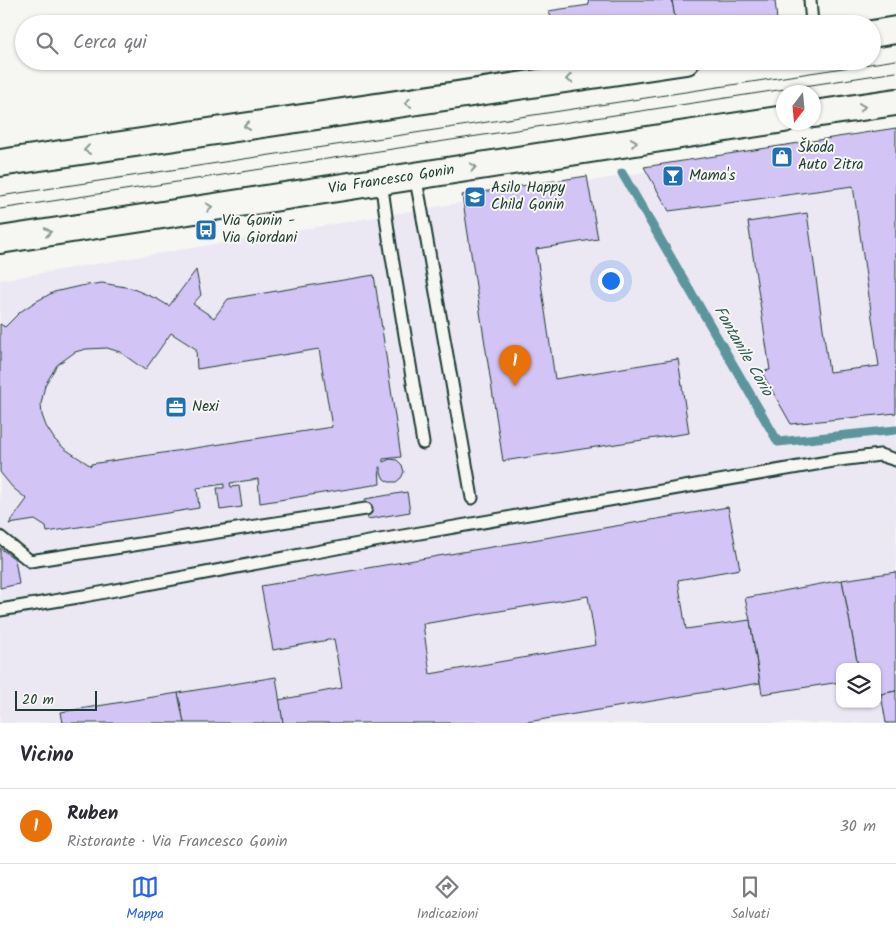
<!DOCTYPE html>
<html lang="it">
<meta charset="utf-8">
<style>
body{margin:0;font-family:Kalam,sans-serif;background:#f2f2f3;color:#2b2b33}
.controls{position:absolute;right:15px;bottom:15px;display:grid;overflow:hidden;border-radius:10px;box-shadow:0 1px 4px #0004}
.controls button{width:45px;height:45px;display:grid;place-items:center;padding:0;border:0;border-bottom:1px solid #e1e1e2;background:#fff;color:#2b2b33;font:25px sans-serif}
.compass{position:absolute;left:776px;top:85px;width:45px;height:45px;border-radius:50%;background:#fff;box-shadow:0 1px 4px #0004;rotate:196deg}
.scale{position:absolute;left:15px;bottom:12px;width:82px;box-sizing:border-box;padding-left:5px;border:2px solid #1f3d34;border-top:0;font-size:14px;line-height:18px;white-space:nowrap;color:#1f3d34;-webkit-text-stroke:4px #f6f6f2;paint-order:stroke}
.you{position:absolute;left:610px;top:280px;width:18px;height:18px;margin:-12px;border:4px solid #fff;border-radius:50%;background:#1a73e8;box-shadow:0 0 0 8px #1a73e833}
.badge{display:grid;place-items:center;width:32px;height:32px;border-radius:50%;background:#2563eb;color:#fff;font-size:16px;font-weight:700}
.pin{position:absolute;translate:-50% -41px;filter:drop-shadow(0 1px 2px #0008)}
.pin::after{content:'';position:absolute;top:26px;width:18px;height:15px;background:inherit;clip-path:polygon(0 0,100% 0,50% 100%)}
.list{margin:0;padding:0;list-style:none}
h2{display:flex;justify-content:space-between;align-items:center;height:65px;margin:0;padding:0 20px;font-size:21px}
h2 small{font-size:16px;font-weight:400;color:#7c7c81}
.list li{display:grid;grid-template-columns:32px 1fr auto;gap:15px;align-items:center;box-sizing:border-box;height:75px;padding:0 20px;border-top:1px solid #e1e1e2}
.list b{display:block;font-size:19px;white-space:nowrap}
.list p{margin:0;font-size:16px;white-space:nowrap;color:#7c7c81}
.list em{font-size:16px;font-style:normal;color:#7c7c81}
.icon{flex:none;width:28px;height:28px;fill:none;stroke:currentColor;stroke-width:2;stroke-linecap:round;stroke-linejoin:round}
.map{position:relative;flex:none;width:896px;height:723px;overflow:hidden}
.search{position:absolute;background:#fff;box-shadow:0 1px 4px #0004;left:15px;right:15px;top:15px;height:55px;display:flex;align-items:center;gap:12px;box-sizing:border-box;padding:0 18px;border-radius:28px;color:#7c7c81;font-size:19px}
.sheet{height:140px;background:#fff}
nav{display:flex;justify-content:space-around;align-items:center;box-sizing:border-box;height:70px;border-top:1px solid #e1e1e2;background:#fff;font-size:14px;color:#7c7c81}
nav a{display:grid;justify-items:center;gap:2px}
nav .on{color:#2563eb}
.map>svg:first-child{display:block}
.built{fill:#ebe7f3;fill-rule:evenodd}
.lines{fill:none;stroke-linecap:round;stroke-linejoin:round}
.stream{stroke:#5b969c;stroke-width:9}
.building{fill:#d2c4f5;stroke:#1f3d34;fill-rule:evenodd}
.service-casing{stroke:#1f3d34;stroke-width:15}
.tertiary-casing{stroke:#1f3d34;stroke-width:30}
.service{stroke:#f6f6f2;stroke-width:11}
.tertiary{stroke:#f6f6f2;stroke-width:26}
.tram{stroke:#1f3d34;stroke-width:1}
.oneway{stroke:#8a9a93}
.labels{text-anchor:middle;dominant-baseline:central;stroke-width:4;stroke-linejoin:round;paint-order:stroke}
.poi-label{font-size:15px;fill:#1f3d34;stroke:#f6f6f2;text-anchor:start}
.street-label{font-size:15px;fill:#1f3d34;stroke:#f6f6f2}
.water-label{font-size:16px;font-style:italic;fill:#335b57;stroke:#f6f6f2}
</style>
<div class="map">
<svg width="896" height="723" viewBox="0 0 896 723">
<rect width="100%" height="100%" fill="#f6f6f2"/>
<filter id="ink" filterUnits="userSpaceOnUse"><feTurbulence type="fractalNoise" baseFrequency=".02" numOctaves="2"/><feDisplacementMap in="SourceGraphic" scale="10" xChannelSelector="R" yChannelSelector="G"/><feConvolveMatrix kernelMatrix="1 2 1 2 8 2 1 2 1" color-interpolation-filters="sRGB"/></filter>
<g filter="url(#ink)">
<path class="built" d="M 896,130 L 896,723 L 0,723 L 0,280 ZM 840,667 L 877,667 L 877,704 L 840,704 Z"/>
<g class="lines">
<path class="stream" d="M 622,173 L 778,442 L 896,430"/>
</g>
<g class="building">
<path d="M 588,0 L 672,0 L 676,24 L 555,24 L 548,11 L 589,5 Z"/>
<path d="M 672,0 L 775,0 L 777,20 L 755,24 L 676,24 Z"/>
<path d="M 896,128 L 896,413 L 791,424 L 761,371 L 770,370 L 748,222 L 807,213 L 829,372 L 879,366 L 853,186 L 669,211 L 644,167 Z"/>
<path d="M 587,176 L 598,239 L 536,249 L 555,379 L 678,359 L 689,433 L 503,461 L 462,195 Z"/>
<path d="M 196,270 L 201,295 L 193,304 L 214,318 L 228,299 L 374,275 L 401,457 L 383,459 L 383,462 L 390,459 L 397,460 L 402,465 L 404,472 L 401,478 L 396,482 L 389,482 L 384,479 L 381,473 L 381,467 L 379,467 L 380,484 L 260,503 L 258,479 L 230,483 L 231,487 L 239,486 L 242,507 L 220,510 L 217,488 L 224,488 L 224,484 L 197,488 L 199,508 L 47,532 L 46,527 L 35,520 L 9,524 L 27,499 L 13,488 L 0,472 L 0,324 L 5,327 L 20,312 L 35,302 L 54,292 L 80,286 L 102,283 L 131,288 L 157,299 L 169,306 ZM 171,333 L 196,349 L 197,369 L 319,349 L 332,427 L 91,464 L 91,466 L 65,449 L 55,440 L 46,426 L 42,415 L 41,404 L 45,385 L 57,365 L 75,352 L 86,349 L 107,348 L 120,352 L 145,370 Z"/>
<path d="M 407,492 L 410,512 L 368,519 L 365,499 Z"/>
<path d="M 728,507 L 740,569 L 678,580 L 686,629 L 750,620 L 760,683 L 521,723 L 283,723 L 279,700 L 342,688 L 334,639 L 273,650 L 261,586 ZM 588,596 L 596,645 L 430,674 L 423,624 Z"/>
<path d="M 0,548 L 15,559 L 19,584 L 0,588 Z"/>
<path d="M 896,572 L 896,691 L 881,694 L 877,691 L 877,667 L 858,667 L 842,580 Z"/>
<path d="M 842,580 L 858,667 L 840,667 L 840,682 L 762,694 L 750,620 L 745,598 Z"/>
<path d="M 276,677 L 283,723 L 184,723 L 178,693 Z"/>
<path d="M 896,691 L 896,723 L 886,723 L 881,694 Z"/>
<path d="M 178,693 L 184,723 L 63,723 L 61,712 Z"/>
</g>
<g class="lines">
<g class="service-casing">
<g id="service">
<path d="M 810,0 L 812,24"/>
<path d="M 415,176 L 420,201 L 472,498"/>
<path d="M 381,181 L 390,245 L 423,443"/>
<path d="M 0,537 L 30,561 L 366,509"/>
<path d="M 0,610 L 84,596 L 374,541 L 839,460 L 880,455 L 896,460"/>
</g>
</g>
<g class="tertiary-casing">
<g id="tertiary">
<path d="M 872,34 L 896,30"/>
<path d="M 814,114 L 896,102"/>
<path d="M 0,163 L 686,61"/>
<path id="s1" d="M 0,240 L 784,119"/>
</g>
</g>
<use href="#service" class="service"/>
<use href="#tertiary" class="tertiary"/>
<g class="tram">
<path d="M 0,196 L 896,60"/>
<path d="M 0,209 L 896,72"/>
</g>
</g>
<defs><path id="oneway-chevron" d="M-2-3.5L2.5 0L-2 3.5" fill="none" stroke-width="1.6" stroke-linecap="round" stroke-linejoin="round" transform="scale(1.25)"/></defs>
<g class="oneway">
<use href="#oneway-chevron" transform="translate(569 79) rotate(172)"/>
<use href="#oneway-chevron" transform="translate(408 103) rotate(172)"/>
<use href="#oneway-chevron" transform="translate(862 107) rotate(-9)"/>
<use href="#oneway-chevron" transform="translate(247 126) rotate(172)"/>
<use href="#oneway-chevron" transform="translate(634 142) rotate(-9)"/>
<use href="#oneway-chevron" transform="translate(87 150) rotate(172)"/>
<use href="#oneway-chevron" transform="translate(473 167) rotate(-9)"/>
<use href="#oneway-chevron" transform="translate(209 207) rotate(-9)"/>
<use href="#oneway-chevron" transform="translate(48 232) rotate(-9)"/>
</g>
</g>
<defs>
<g id="shop-square" transform="scale(1.125)"><rect x="-9" y="-9" width="18" height="18" rx="4" fill="#1f6fb2" stroke="#f6f6f2"/><path d="M-5-2.5h2.3a2.7 3.5 0 0 1 5.4 0H5L5.5 6h-11ZM-1.5-2.5h3a1.5 2.3 0 0 0-3 0Z" fill="#fff"/></g>
<g id="bar-square" transform="scale(1.125)"><rect x="-9" y="-9" width="18" height="18" rx="4" fill="#1f6fb2" stroke="#f6f6f2"/><path d="M-6-5H6L.8 .8V4.5H3.5V6h-7V4.5H-.8V.8Z" fill="#fff"/></g>
<g id="school-square" transform="scale(1.125)"><rect x="-9" y="-9" width="18" height="18" rx="4" fill="#1f6fb2" stroke="#f6f6f2"/><path d="M0-5L7-2L0 1L-7-2ZM-4 1L0 2.5L4 1V4Q0 6-4 4Z" fill="#fff"/></g>
<g id="bus-square" transform="scale(1.125)"><rect x="-9" y="-9" width="18" height="18" rx="4" fill="#1f6fb2" stroke="#f6f6f2"/><path d="M-5-6H5V4H4V6H2V4H-2V6H-4V4H-5ZM-3.5-4V0h7V-4ZM-3.5 1.2v1.5H-2V1.2ZM2 1.2v1.5H3.5V1.2Z" fill="#fff"/></g>
<g id="office-square" transform="scale(1.125)"><rect x="-9" y="-9" width="18" height="18" rx="4" fill="#1f6fb2" stroke="#f6f6f2"/><path d="M-6-3h4V-5.5h4V-3h4V5H-6ZM-1-4.5V-3h2v-1.5ZM-6 0V1H6V0Z" fill="#fff"/></g>
</defs>
<g fill-rule="evenodd">
<use href="#shop-square" x="782" y="157"/>
<use href="#bar-square" x="673" y="176"/>
<use href="#school-square" x="475" y="197"/>
<use href="#bus-square" x="206" y="230"/>
<use href="#office-square" x="176" y="407"/>
</g>
<g class="labels">
<g class="poi-label">
<text x="798" y="148">Škoda<tspan x="798" dy="17">Auto Zitra</tspan></text>
<text x="689" y="176">Mama's</text>
<text x="491" y="188">Asilo Happy<tspan x="491" dy="17">Child Gonin</tspan></text>
<text x="222" y="221">Via Gonin -<tspan x="222" dy="17">Via Giordani</tspan></text>
<text x="192" y="407">Nexi</text>
</g>
<g class="street-label">
<text stroke="none"><textPath href="#s1" startOffset="396">Via Francesco Gonin</textPath></text>
</g>
<g class="water-label">
<text transform="translate(743 351) rotate(60)">Fontanile Corio</text>
</g>
</g>
</svg>
<div class="controls">
<button><svg class="icon" aria-label="layers" viewBox="0 0 24 24"><path d="M12 4l9 5-9 5-9-5zM3 14l9 5 9-5"/></svg></button>
</div>
<svg class="compass" viewBox="-18 -18 36 36"><path d="M0-13l5 13h-10z" fill="#e53935"/><path d="M0 13l5-13h-10z" fill="#7c7c81"/></svg>
<div class="scale">20 m</div>
<div class="you"></div>
<div class="pin badge" style="left:515px;top:386px;background:#e8710a">1</div>
<div class="search"><svg class="icon" aria-label="search" viewBox="0 0 24 24"><circle cx="10" cy="10" r="6"/><path d="M15 15l6 6"/></svg>Cerca qui</div>
</div>
<section class="sheet">
<h2>Vicino<small></small></h2>
<ul class="list">
<li><span class="badge" style="background:#e8710a">1</span><div><b>Ruben</b><p>Ristorante · Via Francesco Gonin</p></div><em>30 m</em></li>
</ul>
</section>
<nav>
<a class="on"><svg class="icon" aria-label="map" viewBox="0 0 24 24"><path d="M3 6l6-2 6 2 6-2v14l-6 2-6-2-6 2zM9 4v14M15 6v14"/></svg>Mappa</a>
<a><svg class="icon" aria-label="directions" viewBox="0 0 24 24"><path d="M12 3l9 9-9 9-9-9zM9 14v-3h6M13 9l2 2-2 2"/></svg>Indicazioni</a>
<a><svg class="icon" aria-label="saved" viewBox="0 0 24 24"><path d="M7 4h10v16l-5-4-5 4z"/></svg>Salvati</a>
</nav>
